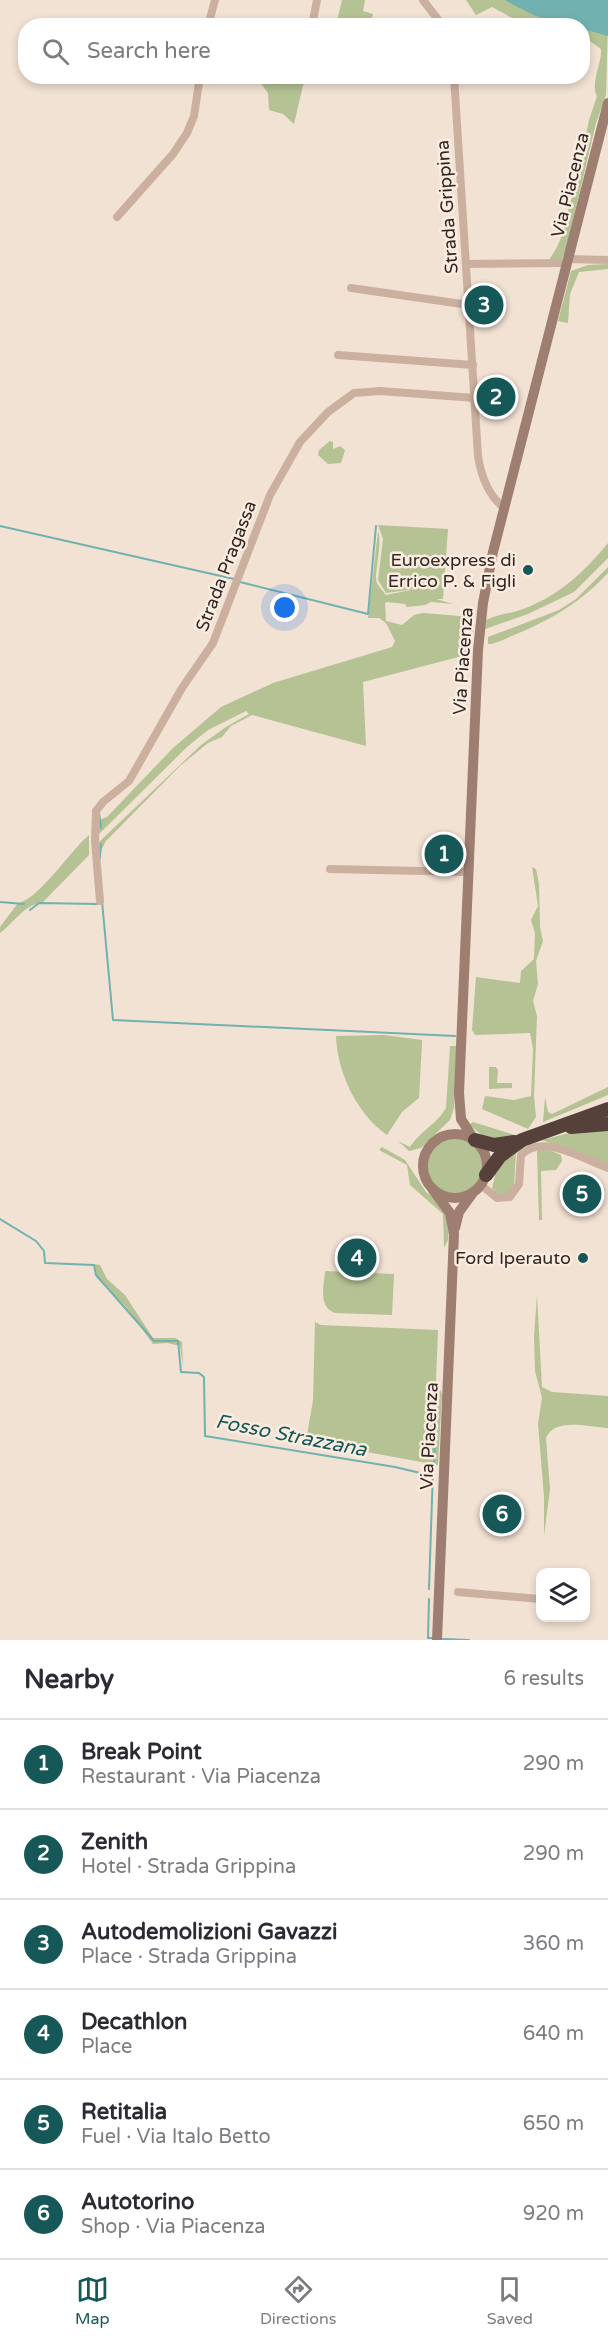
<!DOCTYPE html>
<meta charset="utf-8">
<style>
body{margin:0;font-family:"Varela Round",sans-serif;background:#f2f2f3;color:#2b2b33}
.controls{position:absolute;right:18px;bottom:18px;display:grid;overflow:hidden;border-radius:12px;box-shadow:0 3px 9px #0003}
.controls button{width:54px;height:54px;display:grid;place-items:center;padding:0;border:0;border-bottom:2px solid #e1e1e2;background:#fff;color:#2b2b33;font:30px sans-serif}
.you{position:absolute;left:285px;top:608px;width:21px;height:21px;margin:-15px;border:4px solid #fff;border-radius:50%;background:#1a73e8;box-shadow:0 0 0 9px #1a73e833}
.badge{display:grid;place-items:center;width:39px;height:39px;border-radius:50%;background:#165758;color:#fff;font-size:20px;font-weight:700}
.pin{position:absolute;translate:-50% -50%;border:3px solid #fff;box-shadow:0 2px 6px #0006}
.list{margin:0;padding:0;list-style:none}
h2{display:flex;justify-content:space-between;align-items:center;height:78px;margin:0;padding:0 24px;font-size:26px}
h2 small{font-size:20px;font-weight:400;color:#7c7c81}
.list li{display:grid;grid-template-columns:39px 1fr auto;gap:18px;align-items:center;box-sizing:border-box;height:90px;padding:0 24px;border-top:2px solid #e1e1e2}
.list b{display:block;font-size:22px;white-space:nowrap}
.list p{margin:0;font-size:20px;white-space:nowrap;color:#7c7c81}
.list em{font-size:20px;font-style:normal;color:#7c7c81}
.icon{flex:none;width:33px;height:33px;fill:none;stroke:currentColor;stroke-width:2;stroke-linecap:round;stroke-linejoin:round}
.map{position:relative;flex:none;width:608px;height:1640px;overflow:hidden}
.search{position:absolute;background:#fff;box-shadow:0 3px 9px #0003;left:18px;right:18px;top:18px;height:66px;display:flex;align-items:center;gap:15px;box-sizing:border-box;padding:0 21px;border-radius:24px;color:#7c7c81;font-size:22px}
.sheet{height:618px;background:#fff}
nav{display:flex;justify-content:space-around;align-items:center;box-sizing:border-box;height:84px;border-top:2px solid #e1e1e2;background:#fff;font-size:16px;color:#7c7c81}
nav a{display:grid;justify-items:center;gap:3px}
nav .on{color:#165758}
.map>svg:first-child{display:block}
.green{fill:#b5c293}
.water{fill:#71b1b0}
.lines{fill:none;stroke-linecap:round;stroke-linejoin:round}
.stream{stroke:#71b1b0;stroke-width:2}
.street{stroke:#cbb09f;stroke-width:8}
.secondary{stroke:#9e7e71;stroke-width:10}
.highway{stroke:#55403a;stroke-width:14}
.poi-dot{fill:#165758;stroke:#faece0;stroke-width:2}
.labels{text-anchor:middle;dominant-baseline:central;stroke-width:5;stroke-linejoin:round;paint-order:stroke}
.street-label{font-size:18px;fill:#332723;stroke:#faece0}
.poi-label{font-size:18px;fill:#332723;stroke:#faece0;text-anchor:end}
.water-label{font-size:20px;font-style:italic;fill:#165758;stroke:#faece0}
</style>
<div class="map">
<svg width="608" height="1640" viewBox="0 0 608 1640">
<rect width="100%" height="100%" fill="#f2e2d4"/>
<g class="green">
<path d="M 342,0 L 365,0 L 363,11 L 373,14 L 370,25 L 336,25 Z"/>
<path d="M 466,0 L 548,0 L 608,21 L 606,95 L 596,123 L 566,250 L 561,262 L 550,262 L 550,258 C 566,238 564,215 574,193 L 589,120 L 597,96 C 590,83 602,64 601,49 L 583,36 L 582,26 L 537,25 L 514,19 L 492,7 L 476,15 Z"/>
<path d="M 256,77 L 305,77 L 294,124 L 283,114 L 269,110 L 268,93 Z"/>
<path d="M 608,264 L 608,269 L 579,272 L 570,294 L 568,323 L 558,321 L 571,271 L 588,265 Z"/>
<path d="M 330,441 L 333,442 L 333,449 L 340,446 L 345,450 L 341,463 L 328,464 L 318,455 L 319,450 Z"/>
<path d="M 378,525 L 448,529 L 443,599 L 436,599 L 453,604 L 431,602 L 425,605 L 407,607 L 405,604 L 387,602 L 385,603 L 386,621 L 402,625 L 414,615 L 423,613 L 472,617 L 474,631 L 471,633 L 470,654 L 363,682 L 366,746 L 252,715 L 231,726 L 222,737 L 208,743 L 180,766 L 106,841 L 99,854 L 99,842 L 201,745 L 226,727 L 249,714 L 246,711 L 208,730 L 187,747 L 98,835 L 96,821 L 107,817 L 173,748 L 221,707 L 273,683 L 392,647 L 395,641 L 386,623 L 379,618 L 368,618 L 378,531 C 383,545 373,576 377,583 C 379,587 383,591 386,595 L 416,589 L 386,593 L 378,580 L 383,539 Z"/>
<path d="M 608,543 L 608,558 L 574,592 L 528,614 L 485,629 L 486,620 C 498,614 510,614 523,609 C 559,596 584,572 608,543 Z"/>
<path d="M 608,567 L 608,573 C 581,602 551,620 514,635 C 506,638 496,644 488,644 L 488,637 L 559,610 L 576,599 Z"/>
<path d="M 89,835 L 89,855 L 42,903 C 24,904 14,923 0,933 L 0,927 L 18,903 C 38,900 71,850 89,835 Z"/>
<path d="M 532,867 L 536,869 L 539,884 L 540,927 L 543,941 L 536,961 L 538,984 L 533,1001 L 537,1016 L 534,1096 L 536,1117 L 528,1129 L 482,1109 L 485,1096 L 514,1100 L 531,1096 L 533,1049 L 530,1033 L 475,1035 L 472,1030 L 476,977 L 520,983 L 521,971 L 534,959 L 535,933 L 531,920 L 538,906 Z"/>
<path d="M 384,1035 L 422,1040 L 422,1043 L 419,1098 L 402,1112 L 387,1135 C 357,1114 337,1072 336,1036 Z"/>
<path d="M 450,1046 L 457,1046 L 454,1108 L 450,1120 L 421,1148 L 409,1151 L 398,1141 L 410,1147 C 421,1130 437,1124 446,1108 Z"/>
<path d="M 489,1067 L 496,1067 L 498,1070 L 497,1083 L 512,1083 L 512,1088 L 489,1089 Z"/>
<path d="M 608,1087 L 608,1095 L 543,1122 L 545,1097 L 548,1112 L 552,1114 Z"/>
<path d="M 473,1122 L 521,1137 L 487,1139 L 469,1125 Z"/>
<path d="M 592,1127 L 608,1127 L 608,1165 L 542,1140 Z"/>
<circle cx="455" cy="1166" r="29"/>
<path d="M 382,1147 L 405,1160 L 426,1192 L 443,1206 L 449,1227 L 448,1240 L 444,1248 L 443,1214 L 410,1185 L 407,1165 L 379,1150 Z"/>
<path d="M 545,1148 L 561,1155 L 562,1161 L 556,1170 L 541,1171 L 542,1220 L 539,1220 L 537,1151 Z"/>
<path d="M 516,1153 L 514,1186 L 508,1194 L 497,1194 L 492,1188 L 498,1162 Z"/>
<path d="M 95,1264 L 100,1265 L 107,1279 L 125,1295 L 153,1338 L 175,1338 L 182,1342 L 183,1367 L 180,1346 L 167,1343 L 153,1344 L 127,1308 L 96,1277 Z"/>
<path d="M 325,1271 L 394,1274 L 392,1315 L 335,1313 C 318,1307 324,1286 325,1271 Z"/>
<path d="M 537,1295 L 542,1387 L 552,1392 L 608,1396 L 608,1428 C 590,1427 554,1417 546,1438 L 550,1489 L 544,1536 L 544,1497 L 538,1424 L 542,1398 L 535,1371 L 534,1336 Z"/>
<path d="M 315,1322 L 321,1325 L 438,1330 L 436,1380 L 442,1394 L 438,1465 L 306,1441 L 313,1400 Z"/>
</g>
<path class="water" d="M 505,0 L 608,0 L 608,36 L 583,29 L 582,26 C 555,26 528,14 505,0 Z"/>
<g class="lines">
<g class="stream">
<path d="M 0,526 L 234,579"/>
<path d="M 240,582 L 368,614 L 376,526"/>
<path d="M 99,813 L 101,828"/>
<path d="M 100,858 L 101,844"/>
<path d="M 102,901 L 113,1020 L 455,1036"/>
<path d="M 0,902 L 24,904"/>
<path d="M 30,910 L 39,903 L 97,904"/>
<path d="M 0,1219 L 36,1241 L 44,1251 L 45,1263 L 94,1265 L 96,1275 L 154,1341 L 178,1341 L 181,1372 L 199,1373 L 204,1377 L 205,1436 L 395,1467 L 433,1476"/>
<path d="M 434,1465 L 437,1389"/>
<path d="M 429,1589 L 433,1470"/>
<path d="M 429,1599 L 428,1638 L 432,1638"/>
<path d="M 443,1639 L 469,1640"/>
</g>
<g class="street">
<path d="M 423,0 L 443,26"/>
<path d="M 208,26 L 215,0"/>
<path d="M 312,26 L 317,0"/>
<path d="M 454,76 L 478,456 C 481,476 488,495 504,508"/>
<path d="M 117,217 L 173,154 L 187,133 L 194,116 L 200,76"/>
<path d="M 568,259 L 608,260"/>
<path d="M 466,264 L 567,263"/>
<path d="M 351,288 L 469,305"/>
<path d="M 338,355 L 473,365"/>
<path d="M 330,869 L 469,872"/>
<path d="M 100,901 L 95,841 L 96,811 L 103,802 L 129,781 L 182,688 L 213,643 L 270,495 L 300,442 L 328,412 L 354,393 L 380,391 L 475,398"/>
<path d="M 481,1185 L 497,1198 L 510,1197 L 519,1184 L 521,1155 C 542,1132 584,1160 608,1168"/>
<path d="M 458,1592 L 540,1599"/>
</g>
<g class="secondary">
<circle cx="455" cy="1166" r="32"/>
<path d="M 473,1138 L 461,1119 L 459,1093 L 478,650 L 483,603 L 493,552 L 608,103"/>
<path d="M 433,1190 L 450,1213 L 454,1234 L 437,1640"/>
<path d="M 455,1228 L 459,1212 L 472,1194"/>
</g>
<g class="highway">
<path d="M 571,1127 L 608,1124"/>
<path d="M 475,1140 L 494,1145 L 514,1142"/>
<path d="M 486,1175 L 500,1156 L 522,1140 L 608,1109"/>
</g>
</g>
<g class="poi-dot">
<circle cx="528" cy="570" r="6"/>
<circle cx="583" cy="1258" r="6"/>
</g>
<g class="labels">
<g class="street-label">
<text transform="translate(570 185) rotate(-76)">Via Piacenza</text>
<text transform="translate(447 207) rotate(-94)">Strada Grippina</text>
<text transform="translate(226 566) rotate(-69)">Strada Pragassa</text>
<text transform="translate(463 661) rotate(-86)">Via Piacenza</text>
<text transform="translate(429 1436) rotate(-87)">Via Piacenza</text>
</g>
<g class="poi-label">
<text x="516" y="560">Euroexpress di<tspan x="516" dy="21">Errico P. &amp; Figli</tspan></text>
<text x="571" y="1258">Ford Iperauto</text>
</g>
<g class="water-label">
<text transform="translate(291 1436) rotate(11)">Fosso Strazzana</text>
</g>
</g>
</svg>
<div class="controls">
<button><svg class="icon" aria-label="layers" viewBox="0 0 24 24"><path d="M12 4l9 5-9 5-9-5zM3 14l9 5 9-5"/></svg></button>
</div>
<div class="you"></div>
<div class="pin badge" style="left:444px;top:854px">1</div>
<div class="pin badge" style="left:496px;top:397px">2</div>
<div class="pin badge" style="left:484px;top:305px">3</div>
<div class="pin badge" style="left:357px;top:1258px">4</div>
<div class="pin badge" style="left:582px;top:1194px">5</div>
<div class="pin badge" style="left:502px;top:1514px">6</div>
<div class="search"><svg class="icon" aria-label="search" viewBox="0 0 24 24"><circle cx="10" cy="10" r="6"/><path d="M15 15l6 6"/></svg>Search here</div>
</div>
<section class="sheet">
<h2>Nearby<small>6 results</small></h2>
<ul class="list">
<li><span class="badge">1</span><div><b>Break Point</b><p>Restaurant · Via Piacenza</p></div><em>290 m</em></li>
<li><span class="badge">2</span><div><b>Zenith</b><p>Hotel · Strada Grippina</p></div><em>290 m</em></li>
<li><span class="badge">3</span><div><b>Autodemolizioni Gavazzi</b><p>Place · Strada Grippina</p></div><em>360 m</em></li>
<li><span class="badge">4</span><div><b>Decathlon</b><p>Place</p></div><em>640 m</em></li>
<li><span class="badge">5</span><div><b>Retitalia</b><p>Fuel · Via Italo Betto</p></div><em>650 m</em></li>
<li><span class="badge">6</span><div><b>Autotorino</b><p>Shop · Via Piacenza</p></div><em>920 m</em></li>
</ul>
</section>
<nav>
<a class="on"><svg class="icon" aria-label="map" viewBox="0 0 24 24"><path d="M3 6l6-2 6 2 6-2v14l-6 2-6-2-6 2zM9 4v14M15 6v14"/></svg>Map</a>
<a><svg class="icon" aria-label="directions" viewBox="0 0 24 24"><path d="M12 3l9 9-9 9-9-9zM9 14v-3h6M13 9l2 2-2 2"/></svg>Directions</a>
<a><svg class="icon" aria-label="saved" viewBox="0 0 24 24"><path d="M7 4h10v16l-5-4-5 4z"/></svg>Saved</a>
</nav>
